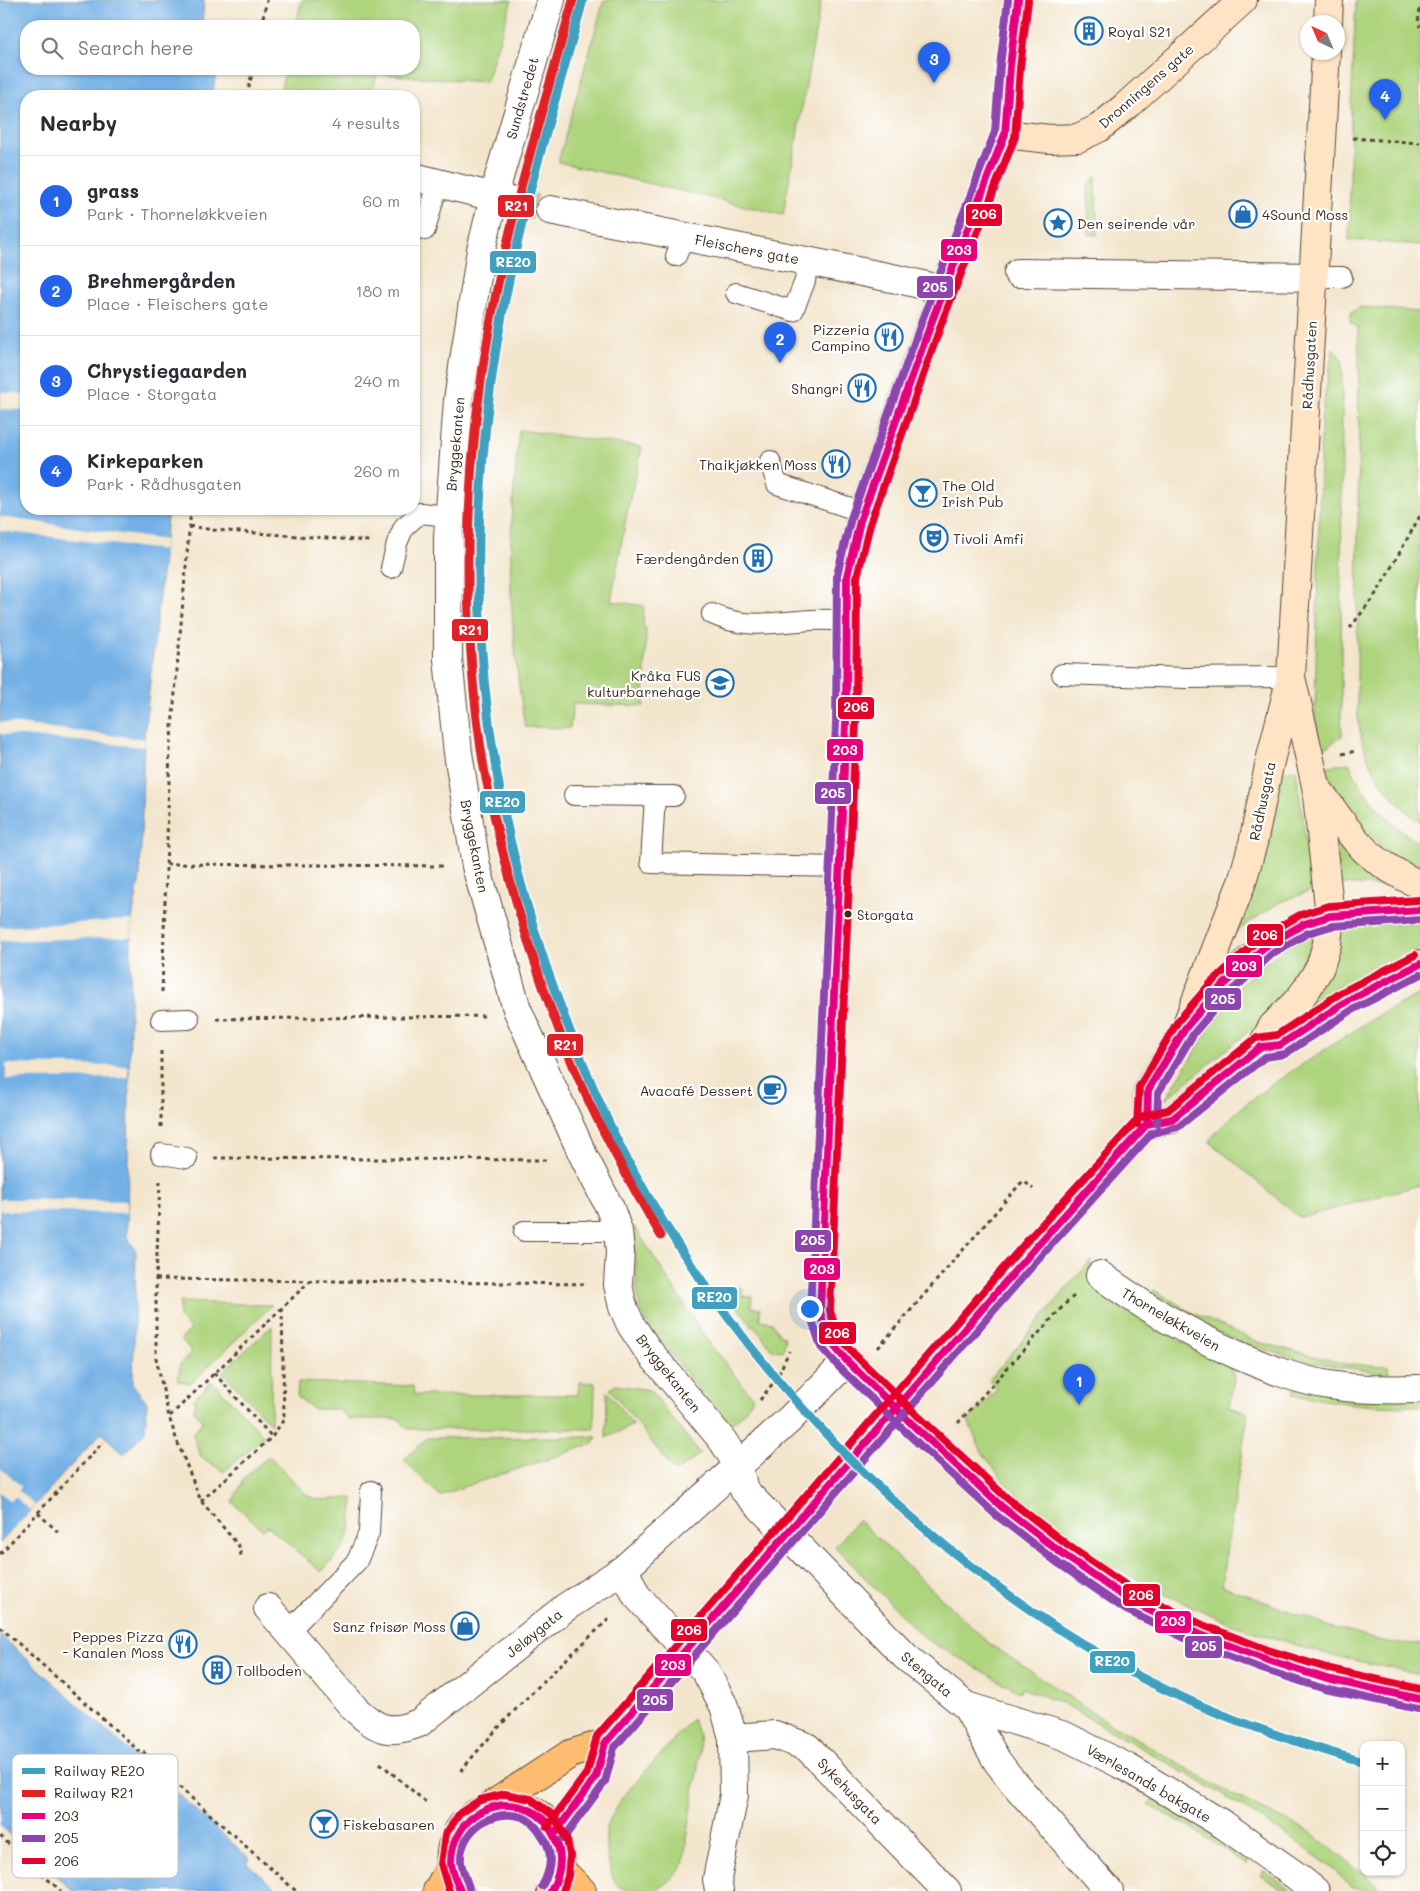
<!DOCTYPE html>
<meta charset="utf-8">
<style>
body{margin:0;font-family:Mali,sans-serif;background:#f2f2f3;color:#2b2b33}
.controls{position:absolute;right:15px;bottom:15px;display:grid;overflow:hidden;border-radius:10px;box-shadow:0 1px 4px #0004}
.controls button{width:45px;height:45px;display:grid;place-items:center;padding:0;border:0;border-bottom:1px solid #e1e1e2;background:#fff;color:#2b2b33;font:25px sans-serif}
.compass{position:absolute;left:1300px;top:15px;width:45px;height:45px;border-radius:50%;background:#fff;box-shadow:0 1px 4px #0004;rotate:316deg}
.you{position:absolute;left:809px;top:1308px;width:18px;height:18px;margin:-12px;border:4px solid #fff;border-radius:50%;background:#1a73e8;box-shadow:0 0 0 8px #1a73e833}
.badge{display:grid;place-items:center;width:32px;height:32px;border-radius:50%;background:#2563eb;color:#fff;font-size:16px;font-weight:700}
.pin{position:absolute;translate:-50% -41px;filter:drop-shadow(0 1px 2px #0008)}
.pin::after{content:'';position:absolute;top:26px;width:18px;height:15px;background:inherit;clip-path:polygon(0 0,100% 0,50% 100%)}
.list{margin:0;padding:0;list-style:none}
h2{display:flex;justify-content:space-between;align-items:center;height:65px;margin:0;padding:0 20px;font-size:21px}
h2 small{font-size:16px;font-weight:400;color:#7c7c81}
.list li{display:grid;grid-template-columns:32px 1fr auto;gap:15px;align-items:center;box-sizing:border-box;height:90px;padding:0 20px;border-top:1px solid #e1e1e2}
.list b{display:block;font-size:19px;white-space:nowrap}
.list p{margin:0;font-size:16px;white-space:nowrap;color:#7c7c81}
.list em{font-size:16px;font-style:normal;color:#7c7c81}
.icon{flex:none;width:28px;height:28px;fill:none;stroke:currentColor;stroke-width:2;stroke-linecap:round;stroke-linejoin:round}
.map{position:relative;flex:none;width:1420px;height:1891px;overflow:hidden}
.search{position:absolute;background:#fff;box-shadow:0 1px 4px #0004;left:20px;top:20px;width:400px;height:55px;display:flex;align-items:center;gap:12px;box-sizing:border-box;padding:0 18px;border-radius:20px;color:#7c7c81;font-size:19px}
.panel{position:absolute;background:#fff;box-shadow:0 1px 4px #0004;left:20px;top:90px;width:400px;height:425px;border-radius:20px}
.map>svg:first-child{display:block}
.green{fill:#aed47e;stroke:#747f4e}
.water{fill:#73b0e5;stroke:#576d82}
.pier{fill:#f3e5cc}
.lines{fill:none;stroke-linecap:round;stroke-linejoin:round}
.street-tunnel{stroke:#cec0a9;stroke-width:28;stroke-dasharray:28 14;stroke-linecap:butt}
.lane-casing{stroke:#574638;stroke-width:22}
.street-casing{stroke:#574638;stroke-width:30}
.secondary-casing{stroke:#574638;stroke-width:30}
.primary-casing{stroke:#574638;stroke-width:30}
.highway-casing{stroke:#574638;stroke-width:30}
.path{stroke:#574638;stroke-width:3;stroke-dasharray:4 4;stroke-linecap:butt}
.lane{stroke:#fff;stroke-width:20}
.street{stroke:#fff;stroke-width:28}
.secondary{stroke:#fee4c5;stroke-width:28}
.primary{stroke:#fdbc6f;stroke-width:28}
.highway{stroke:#fdbc6f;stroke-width:28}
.highway-bridge-casing{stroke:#574638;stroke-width:30;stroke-linecap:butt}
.highway-bridge{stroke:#fdbc6f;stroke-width:28}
.bus-1-casing{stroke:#fff;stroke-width:11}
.bus-2-casing{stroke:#fff;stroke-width:11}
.bus-3-casing{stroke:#fff;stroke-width:11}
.bus-1{stroke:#e5007d;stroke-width:8}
.bus-2{stroke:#8e44ad;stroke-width:8}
.bus-3{stroke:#e4002b;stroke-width:8}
.rail-1-casing{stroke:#fff;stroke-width:12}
.rail-2-casing{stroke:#fff;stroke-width:12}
.rail-1{stroke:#42a0bf;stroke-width:9}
.rail-2{stroke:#df2027;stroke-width:9}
.bus-dot{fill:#3b2a1e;stroke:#fff;stroke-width:2}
.labels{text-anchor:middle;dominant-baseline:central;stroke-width:4.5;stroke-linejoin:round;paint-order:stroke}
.bus-label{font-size:13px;fill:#3b2a1e;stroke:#fff;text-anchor:start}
.poi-label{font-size:14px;fill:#3b2a1e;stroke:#fff;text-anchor:end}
.street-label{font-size:14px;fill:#3b2a1e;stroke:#fff}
.key{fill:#fff;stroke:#c4bfbc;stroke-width:1}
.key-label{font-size:14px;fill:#3b2a1e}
.line-badge{stroke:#fff;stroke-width:2}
.badge-label{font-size:14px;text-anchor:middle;font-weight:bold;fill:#fff}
</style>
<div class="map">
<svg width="1420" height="1891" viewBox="0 0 1420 1891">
<rect width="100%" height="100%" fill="#fff"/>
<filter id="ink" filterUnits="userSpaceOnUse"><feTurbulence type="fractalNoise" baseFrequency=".02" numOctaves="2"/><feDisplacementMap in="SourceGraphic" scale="10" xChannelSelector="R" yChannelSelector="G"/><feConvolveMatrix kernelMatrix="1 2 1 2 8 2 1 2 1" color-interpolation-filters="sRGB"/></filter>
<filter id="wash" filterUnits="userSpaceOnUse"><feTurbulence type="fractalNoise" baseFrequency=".0096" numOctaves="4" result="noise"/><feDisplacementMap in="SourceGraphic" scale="20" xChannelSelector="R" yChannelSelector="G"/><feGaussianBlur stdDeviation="1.12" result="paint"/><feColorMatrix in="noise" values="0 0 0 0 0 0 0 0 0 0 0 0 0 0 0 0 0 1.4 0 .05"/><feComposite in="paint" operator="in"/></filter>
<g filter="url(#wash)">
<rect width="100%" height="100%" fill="#f3e5cc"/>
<g class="green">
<path d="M 302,0 L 512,0 L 486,82 L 377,74 L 371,96 L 279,96 L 286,69 L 414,69 L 414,26 L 295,26 Z"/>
<path d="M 604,0 L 821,0 L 783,215 L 558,162 Z"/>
<path d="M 1356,0 L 1420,0 L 1420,245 L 1349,240 L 1351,110 Z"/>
<path d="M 1096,176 L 1097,235 L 1089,235 L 1088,186 Z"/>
<path d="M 1360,307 L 1420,312 L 1420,822 C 1388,799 1364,764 1359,725 C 1357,712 1357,698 1357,685 L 1359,352 L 1358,328 L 1350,322 L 1351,313 Z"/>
<path d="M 1333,348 L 1342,360 L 1341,716 L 1342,736 L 1322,750 L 1318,739 L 1315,717 L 1321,420 Z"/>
<path d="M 519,430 L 642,447 L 627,513 L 611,601 L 644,606 L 643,627 L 646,628 L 644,706 L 573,704 L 570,728 L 525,727 C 518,683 513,639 511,594 C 509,540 514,485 519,430 Z"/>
<path d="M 1349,763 C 1364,798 1389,823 1420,844 L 1420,872 C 1372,847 1348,813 1324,767 Z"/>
<path d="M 1296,770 L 1313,890 L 1280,902 L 1235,932 L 1280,772 Z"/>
<path d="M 1332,832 L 1393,887 L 1340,884 Z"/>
<path d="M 1420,922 L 1420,949 L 1362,977 L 1317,1003 L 1309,1005 L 1341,926 Z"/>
<path d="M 1313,936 L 1308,955 L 1299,977 L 1287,995 L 1271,1013 L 1165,1100 L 1218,1015 L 1242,984 L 1264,963 L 1294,944 Z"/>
<path d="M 1420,994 L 1420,1185 L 1300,1218 L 1209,1141 C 1236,1106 1277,1081 1314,1057 C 1348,1034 1383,1011 1420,994 Z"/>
<path d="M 634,1226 L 707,1340 L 753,1398 L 742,1415 L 727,1426 L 649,1326 L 640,1309 L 637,1290 Z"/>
<path d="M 1091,1260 L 1089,1279 L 1120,1306 L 1210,1358 L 1228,1362 L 1234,1377 L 1229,1407 L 1248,1413 L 1221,1585 L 1330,1627 L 1386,1642 L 1420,1644 L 1420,1674 L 1324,1654 L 1237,1626 L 1164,1594 L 1103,1561 L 1037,1510 L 1004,1482 L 982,1452 L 968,1421 L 997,1389 L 989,1380 Z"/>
<path d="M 721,1287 L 743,1288 L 742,1296 L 752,1297 L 751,1307 L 760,1308 L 760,1320 L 772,1322 L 779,1334 L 784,1336 L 785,1341 L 783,1351 L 773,1350 Z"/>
<path d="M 1154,1290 L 1193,1313 L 1258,1342 L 1345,1364 L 1388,1366 L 1389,1373 C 1335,1368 1283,1358 1232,1338 C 1204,1328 1177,1310 1151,1295 Z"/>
<path d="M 180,1302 L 272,1305 L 191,1383 L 178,1381 L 180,1364 L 192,1352 L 181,1339 L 191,1330 L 179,1318 Z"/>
<path d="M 272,1326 L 271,1424 L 222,1372 Z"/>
<path d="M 212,1381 L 264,1436 L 224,1472 L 201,1457 L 192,1433 L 203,1421 L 194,1411 L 195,1398 Z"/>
<path d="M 298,1382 L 413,1386 L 414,1395 L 578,1395 L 579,1382 L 595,1383 L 594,1429 L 408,1429 L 399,1419 L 349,1419 L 338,1409 L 313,1409 L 297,1396 Z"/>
<path d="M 616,1385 L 650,1390 L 700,1454 L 675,1472 L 610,1389 Z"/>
<path d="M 1294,1388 L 1420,1397 L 1420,1406 C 1377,1409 1335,1402 1293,1395 Z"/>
<path d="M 607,1391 L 633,1425 L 606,1438 Z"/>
<path d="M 597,1437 L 593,1444 L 463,1487 L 440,1496 L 404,1460 L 427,1438 Z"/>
<path d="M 269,1456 L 307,1495 L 317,1500 L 353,1498 C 352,1536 349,1545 321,1572 L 268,1526 L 263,1530 L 232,1502 L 246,1476 Z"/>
<path d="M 858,1520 L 990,1644 L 1093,1713 L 1227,1792 L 1310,1832 L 1385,1891 L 1352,1888 L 1331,1867 L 1294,1840 L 1218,1792 L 1066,1705 L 1022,1688 L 1019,1692 L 924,1638 L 835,1547 Z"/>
<path d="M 692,1719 L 699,1735 L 700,1752 L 683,1865 L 673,1878 L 654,1891 L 632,1891 L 618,1886 L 613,1878 L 610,1869 L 606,1848 L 606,1827 L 621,1799 Z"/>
<path d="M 1153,1799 L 1249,1859 L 1247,1865 L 1192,1828 L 1149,1805 Z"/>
<path d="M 1264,1870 L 1291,1891 L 1283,1891 L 1260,1875 Z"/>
</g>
<g class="water">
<path d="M 0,0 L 204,0 L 202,26 L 26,26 L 26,69 L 217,69 L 212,96 L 26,96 L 26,509 L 168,509 L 144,739 L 140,877 L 132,920 L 131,937 L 127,1236 L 136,1251 L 133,1385 L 147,1402 L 145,1432 L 124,1454 L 101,1433 L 0,1543 Z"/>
<path d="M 0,1635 L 250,1859 L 247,1863 L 278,1891 L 73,1891 L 0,1825 Z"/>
</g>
<g class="pier">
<path d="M 1,392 L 26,394 L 26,410 L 0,409 Z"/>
<path d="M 0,517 L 165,540 L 164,550 L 0,531 Z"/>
<path d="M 0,722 L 144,739 L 144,747 L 0,734 Z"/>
<path d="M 132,920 L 131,937 L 0,941 L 0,927 Z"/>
<path d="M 6,1064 L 128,1066 L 128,1078 L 6,1079 Z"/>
<path d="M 0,1199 L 127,1201 L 127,1213 L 0,1211 Z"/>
<path d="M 0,1468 L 21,1486 L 19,1491 L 35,1505 L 30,1510 L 15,1497 L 10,1501 L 0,1492 Z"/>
</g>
</g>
<g filter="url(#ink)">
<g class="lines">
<path class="street-tunnel" d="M 510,201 L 550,210"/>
<g class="lane-casing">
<g id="lane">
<path d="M 425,230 L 438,183"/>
<path d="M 676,256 L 684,237"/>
<path d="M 1313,277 L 1342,277"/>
<path d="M 736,293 L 793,311 L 805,281 L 808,261"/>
<path d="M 770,461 L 777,484 L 863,512"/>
<path d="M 391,568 L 397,543 L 404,527 L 420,513 L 449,516"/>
<path d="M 712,614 C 746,630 776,622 811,620 C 823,619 835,620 847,621"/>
<path d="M 1062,674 L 1186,678 L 1291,677"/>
<path d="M 574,795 L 655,796 L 651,863 L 840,867"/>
<path d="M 655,796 L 674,796"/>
<path d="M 161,1020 L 189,1019"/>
<path d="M 161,1154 L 187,1158"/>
<path d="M 524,1231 L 618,1231"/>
<path d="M 288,1632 L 357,1561 L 369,1533 L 371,1491"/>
</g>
</g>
<g class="street-casing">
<g id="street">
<path d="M 551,0 L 499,177 L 481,250 L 458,400 L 448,537 L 448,659 L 458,753 L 476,866 L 517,1009 L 583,1155 L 610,1208 L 618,1231 L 620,1252 L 618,1285 L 623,1307 L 631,1325 L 647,1349 L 723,1441 L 738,1465 L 744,1490 L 906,1657 L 966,1706 L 997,1761 L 1013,1782 L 1109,1891"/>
<path d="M 414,177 L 510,201"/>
<path d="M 550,210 L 902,280 L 944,290"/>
<path d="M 1018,273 L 1313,277"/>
<path d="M 1100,1275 C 1146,1309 1190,1334 1242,1357 C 1270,1369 1298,1380 1329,1385 C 1359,1390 1389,1390 1420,1389"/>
<path d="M 624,1569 L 636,1595 L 706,1672 L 724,1706 L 733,1738 L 734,1795 L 717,1879 L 719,1891"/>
<path d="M 268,1608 L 355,1709 C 378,1730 389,1735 419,1723 L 566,1607 L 624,1569 L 790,1419 L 847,1361"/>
<path d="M 966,1706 L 1065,1736 L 1128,1768 L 1224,1825 L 1295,1875 L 1315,1891"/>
<path d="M 733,1738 L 775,1735 L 807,1747 L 947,1891"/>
</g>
</g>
<g class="secondary-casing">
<g id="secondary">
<path d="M 1018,0 L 1010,67 L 1005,134 L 933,318 L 860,521 L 847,576 L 846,723 L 820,1312 L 829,1340 L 847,1361 L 913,1425 L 1002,1507 L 1064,1555 L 1132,1602 L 1201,1635 L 1265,1659 L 1327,1679 L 1420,1699"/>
<path d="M 1328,22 L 1329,0"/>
<path d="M 1005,134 L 1050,139 L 1078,138 L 1099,128 L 1126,106 L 1243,0"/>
<path d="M 1317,788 C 1333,809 1347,833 1367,852 C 1383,866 1401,876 1420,885"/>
<path d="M 1187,1024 L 1242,882 L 1253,843 L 1270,761 L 1291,677 L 1326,52"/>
<path d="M 1261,1047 L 1273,1026 L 1300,998 L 1308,987 L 1320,967 L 1327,944 L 1330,916 L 1316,786 L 1292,681"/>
</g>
</g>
<g class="primary-casing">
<path id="primary" d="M 437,1891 L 451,1866"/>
</g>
<g class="highway-casing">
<g id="highway">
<path d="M 1147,1124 L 1148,1090 L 1186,1027 L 1217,991 L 1249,960 L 1267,945 L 1304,924 L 1330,916 L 1420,910"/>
<path d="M 1035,1248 L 1147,1124 L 1172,1119 L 1261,1047 L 1280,1045 L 1347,1001 L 1420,964"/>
<path d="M 492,1805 L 570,1754 L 605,1743"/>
<path d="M 555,1833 L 596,1777 L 605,1743"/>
<path d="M 560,1869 L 582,1891"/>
<path d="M 460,1891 C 417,1813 535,1767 558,1844 C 563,1860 560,1877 551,1891"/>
</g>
</g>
<g class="path">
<path d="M 1420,9 L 1418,22 L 1420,27"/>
<path d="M 261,26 L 267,0"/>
<path d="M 247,96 L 253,69"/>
<path d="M 1353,138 L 1420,143"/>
<path d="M 189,526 L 213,530 L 369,541"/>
<path d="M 1350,628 L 1378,591 L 1420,516"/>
<path d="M 1342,754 L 1356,751"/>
<path d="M 166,864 L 445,866"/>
<path d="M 162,992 L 170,750 L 191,509"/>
<path d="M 216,1019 L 488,1016"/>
<path d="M 161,1127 L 161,1048"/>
<path d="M 214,1158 L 550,1160"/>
<path d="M 160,1181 L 156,1279 L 156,1358 L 169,1417 L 177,1441 L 201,1501 L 239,1546 L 241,1556"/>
<path d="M 156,1279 L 588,1284"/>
<path d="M 878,1348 L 1020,1184 L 1024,1181 L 1033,1189"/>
<path d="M 214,1373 L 272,1437"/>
<path d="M 760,1400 L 777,1378 L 789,1351"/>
<path d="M 170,1416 L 311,1280"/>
<path d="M 958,1423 L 1064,1305 L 1075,1295"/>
<path d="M 201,1501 L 272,1437 L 284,1419 L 282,1308"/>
<path d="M 38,1513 L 58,1532"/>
<path d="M 0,1554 L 103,1442"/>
<path d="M 0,1627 L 296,1891"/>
<path d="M 143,1755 L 147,1751"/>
<path d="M 380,1763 L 428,1804"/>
<path d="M 461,1771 C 506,1715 558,1667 610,1618"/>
<path d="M 0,1836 L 61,1891"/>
</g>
<use href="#lane" class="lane"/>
<use href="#street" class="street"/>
<use href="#secondary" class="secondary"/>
<use href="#primary" class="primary"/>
<use href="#highway" class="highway"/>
<g class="highway-bridge-casing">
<path id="highway-bridge" d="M 605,1743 L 1035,1248"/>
</g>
<use href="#highway-bridge" class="highway-bridge"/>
<g class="bus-1-casing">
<g id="bus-1">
<path d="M 1018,0 L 1010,67 L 1005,134 L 933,318 L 860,521 L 847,576 L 846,723 L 820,1312 L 829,1340 L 847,1361 L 913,1425 L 1002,1507 L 1064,1555 L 1132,1602 L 1201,1635 L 1265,1659 L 1327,1679 L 1420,1699"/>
<path d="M 1147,1124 L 1148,1090 L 1186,1027 L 1217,991 L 1267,945 L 1304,924 L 1330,916 L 1420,910"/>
<path d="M 555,1833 L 596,1777 L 605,1743 L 1035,1248 L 1147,1124 L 1172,1119 L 1261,1047 L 1280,1045 L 1347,1001 L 1420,964"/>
<path d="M 460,1891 C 457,1882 451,1871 451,1862 C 451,1814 508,1786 544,1820 C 549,1824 551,1831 554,1836 C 564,1855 561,1873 551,1891"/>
</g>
</g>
<g class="bus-2-casing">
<g id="bus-2">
<path d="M 1008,0 L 1000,66 L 995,132 L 924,315 L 851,518 L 837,575 L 836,723 L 810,1314 L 821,1347 L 840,1368 L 906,1432 L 996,1515 L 1058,1563 L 1126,1610 L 1197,1644 L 1262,1669 L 1325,1689 L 1418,1709"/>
<path d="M 1157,1124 L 1158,1093 L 1194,1033 L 1224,998 L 1273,953 L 1308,933 L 1332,926 L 1420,920"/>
<path d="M 563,1839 L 605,1782 L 614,1748 L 1042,1255 L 1152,1133 L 1178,1127 L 1265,1057 L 1285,1054 L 1352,1010 L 1420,975"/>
<path d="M 469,1888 C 467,1880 462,1870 461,1862 C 459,1831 493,1807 522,1817 C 534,1821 540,1832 546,1842 C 553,1857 550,1872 542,1886"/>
</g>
</g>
<g class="bus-3-casing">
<g id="bus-3">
<path d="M 1028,1 L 1020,68 L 1015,137 L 942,322 L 870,524 L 857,577 L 856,723 L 830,1311 L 838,1335 L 854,1354 L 920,1418 L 1008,1499 L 1070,1547 L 1137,1593 L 1205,1626 L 1268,1650 L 1330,1669 L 1420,1689"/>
<path d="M 1137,1124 L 1139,1087 L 1178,1021 L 1210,984 L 1261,937 L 1300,915 L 1328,906 L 1419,900"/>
<path d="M 547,1827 L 587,1773 L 597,1736 L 1027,1241 L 1140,1117 L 1168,1110 L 1256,1038 L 1277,1035 L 1342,992 L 1415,955"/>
<path d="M 449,1891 L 441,1864 L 445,1835 L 460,1813 L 480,1800 L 505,1794 L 531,1799 L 554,1816 L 567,1840 L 570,1855 L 568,1876 L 563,1891"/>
</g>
</g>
<use href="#bus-1" class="bus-1"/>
<use href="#bus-2" class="bus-2"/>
<use href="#bus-3" class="bus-3"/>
<g class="rail-1-casing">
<path id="rail-1" d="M 583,0 C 557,95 528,189 508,285 C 487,385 477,487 479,589 C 482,751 518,907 580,1056 C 595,1093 611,1130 630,1165 C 742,1368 910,1545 1111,1661 C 1190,1707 1276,1737 1364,1762"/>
</g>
<g class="rail-2-casing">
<path id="rail-2" d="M 573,0 C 544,106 511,211 491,319 C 464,463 460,616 483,762 C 489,798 498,833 507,869 C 528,948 554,1025 588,1100 C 610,1147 635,1192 661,1236"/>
</g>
<use href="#rail-1" class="rail-1"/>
<use href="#rail-2" class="rail-2"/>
</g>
</g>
<defs>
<g id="building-ring" transform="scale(1.4375)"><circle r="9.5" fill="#fff" stroke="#1f6fb2" stroke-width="1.5"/><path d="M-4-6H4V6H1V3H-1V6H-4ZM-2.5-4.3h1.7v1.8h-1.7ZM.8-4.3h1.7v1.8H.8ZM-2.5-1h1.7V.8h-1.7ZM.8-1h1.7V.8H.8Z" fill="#1f6fb2"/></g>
<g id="shop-ring" transform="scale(1.4375)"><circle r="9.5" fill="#fff" stroke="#1f6fb2" stroke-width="1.5"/><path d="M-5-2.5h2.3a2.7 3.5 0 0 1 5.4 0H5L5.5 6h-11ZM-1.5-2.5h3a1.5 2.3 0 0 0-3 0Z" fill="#1f6fb2"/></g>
<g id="sight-ring" transform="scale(1.4375)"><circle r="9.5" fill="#fff" stroke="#1f6fb2" stroke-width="1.5"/><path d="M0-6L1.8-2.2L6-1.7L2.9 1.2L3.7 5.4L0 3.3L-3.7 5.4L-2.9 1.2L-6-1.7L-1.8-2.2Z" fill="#1f6fb2"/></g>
<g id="restaurant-ring" transform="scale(1.4375)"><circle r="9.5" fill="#fff" stroke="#1f6fb2" stroke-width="1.5"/><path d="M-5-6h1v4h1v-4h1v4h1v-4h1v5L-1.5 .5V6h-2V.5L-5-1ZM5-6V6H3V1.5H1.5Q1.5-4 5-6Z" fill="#1f6fb2"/></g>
<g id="bar-ring" transform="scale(1.4375)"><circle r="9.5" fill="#fff" stroke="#1f6fb2" stroke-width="1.5"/><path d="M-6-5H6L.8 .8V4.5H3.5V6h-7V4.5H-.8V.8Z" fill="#1f6fb2"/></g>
<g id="theatre-ring" transform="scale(1.4375)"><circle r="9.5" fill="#fff" stroke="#1f6fb2" stroke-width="1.5"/><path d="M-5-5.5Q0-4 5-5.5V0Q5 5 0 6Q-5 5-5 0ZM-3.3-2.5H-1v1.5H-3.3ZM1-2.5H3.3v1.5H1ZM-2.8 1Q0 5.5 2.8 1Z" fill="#1f6fb2"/></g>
<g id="school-ring" transform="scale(1.4375)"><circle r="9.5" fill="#fff" stroke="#1f6fb2" stroke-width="1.5"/><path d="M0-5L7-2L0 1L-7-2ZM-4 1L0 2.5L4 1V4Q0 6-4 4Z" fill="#1f6fb2"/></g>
<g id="cafe-ring" transform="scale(1.4375)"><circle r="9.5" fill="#fff" stroke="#1f6fb2" stroke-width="1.5"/><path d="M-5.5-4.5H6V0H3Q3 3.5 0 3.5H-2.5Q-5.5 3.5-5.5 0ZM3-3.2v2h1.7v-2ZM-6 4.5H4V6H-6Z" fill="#1f6fb2"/></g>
</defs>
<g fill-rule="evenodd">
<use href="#building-ring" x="1089" y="31"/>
<use href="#shop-ring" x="1243" y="214"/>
<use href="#sight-ring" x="1058" y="223"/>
<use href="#restaurant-ring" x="889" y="337"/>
<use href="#restaurant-ring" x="862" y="388"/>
<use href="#restaurant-ring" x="836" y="464"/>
<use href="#bar-ring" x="923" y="493"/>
<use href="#theatre-ring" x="934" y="538"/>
<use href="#building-ring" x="758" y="558"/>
<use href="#school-ring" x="720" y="683"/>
<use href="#cafe-ring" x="772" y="1090"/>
<use href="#shop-ring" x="465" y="1626"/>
<use href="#restaurant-ring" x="183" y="1644"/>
<use href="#building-ring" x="217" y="1670"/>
<use href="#bar-ring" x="324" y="1824"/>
</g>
<circle class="bus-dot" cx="848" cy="914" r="4.5"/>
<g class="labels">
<g class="bus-label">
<text x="857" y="914">Storgata</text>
</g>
<g class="poi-label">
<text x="1108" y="31" text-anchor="start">Royal S21</text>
<text x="1262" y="214" text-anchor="start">4Sound Moss</text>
<text x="1077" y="223" text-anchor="start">Den seirende vår</text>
<text x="870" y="329">Pizzeria<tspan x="870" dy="16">Campino</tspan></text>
<text x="843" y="388">Shangri</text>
<text x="817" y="464">Thaikjøkken Moss</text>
<text x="942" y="485" text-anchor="start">The Old<tspan x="942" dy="16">Irish Pub</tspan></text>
<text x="953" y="538" text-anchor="start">Tivoli Amfi</text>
<text x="739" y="558">Færdengården</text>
<text x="701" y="675">Kråka FUS<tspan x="701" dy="16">kulturbarnehage</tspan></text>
<text x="753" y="1090">Avacafé Dessert</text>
<text x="446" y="1626">Sanz frisør Moss</text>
<text x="164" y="1636">Peppes Pizza<tspan x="164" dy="16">- Kanalen Moss</tspan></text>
<text x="236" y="1670" text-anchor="start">Tollboden</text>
<text x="343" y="1824" text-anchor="start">Fiskebasaren</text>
</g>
<g class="street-label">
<text transform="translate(1146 86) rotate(-41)">Dronningens gate</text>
<text transform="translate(522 98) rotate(-74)">Sundstredet</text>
<text transform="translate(747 249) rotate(11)">Fleischers gate</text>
<text transform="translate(1309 365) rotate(-87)">Rådhusgaten</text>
<text transform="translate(455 444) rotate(-85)">Bryggekanten</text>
<text transform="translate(1262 801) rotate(-78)">Rådhusgata</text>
<text transform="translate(475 846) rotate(79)">Bryggekanten</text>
<text transform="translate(1171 1319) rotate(30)">Thorneløkkveien</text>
<text transform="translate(669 1373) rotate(52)">Bryggekanten</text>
<text transform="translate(534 1633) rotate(-39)">Jeløygata</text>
<text transform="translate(927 1674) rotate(40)">Stengata</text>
<text transform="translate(1149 1783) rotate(30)">Værlesands bakgate</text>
<text transform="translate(850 1791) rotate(46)">Sykehusgata</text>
</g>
</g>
<rect x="12" y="1754" width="166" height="124" rx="8" class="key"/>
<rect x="22" y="1768" width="23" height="6" fill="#42a0bf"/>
<rect x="22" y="1790" width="23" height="7" fill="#df2027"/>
<rect x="22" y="1813" width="23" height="6" fill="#e5007d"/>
<rect x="22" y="1835" width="23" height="7" fill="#8e44ad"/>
<rect x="22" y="1858" width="23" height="6" fill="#e4002b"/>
<g class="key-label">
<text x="54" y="1776">Railway RE20</text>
<text x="54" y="1798">Railway R21</text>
<text x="54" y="1821">203</text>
<text x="54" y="1843">205</text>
<text x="54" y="1866">206</text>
</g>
<g class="line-badge">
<rect x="497" y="194" width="38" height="24" rx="5" fill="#df2027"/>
<rect x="965" y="203" width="38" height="24" rx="5" fill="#e4002b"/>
<rect x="940" y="238" width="38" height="24" rx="5" fill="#e5007d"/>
<rect x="489" y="250" width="48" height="24" rx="5" fill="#42a0bf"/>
<rect x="916" y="275" width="38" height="24" rx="5" fill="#8e44ad"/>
<rect x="451" y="618" width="38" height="24" rx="5" fill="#df2027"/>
<rect x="837" y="696" width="38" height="24" rx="5" fill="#e4002b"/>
<rect x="826" y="738" width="38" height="24" rx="5" fill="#e5007d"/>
<rect x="814" y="781" width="38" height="24" rx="5" fill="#8e44ad"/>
<rect x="479" y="790" width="47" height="24" rx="5" fill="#42a0bf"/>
<rect x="1246" y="923" width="38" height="24" rx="5" fill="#e4002b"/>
<rect x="1225" y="954" width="38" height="24" rx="5" fill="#e5007d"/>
<rect x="1204" y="987" width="38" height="24" rx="5" fill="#8e44ad"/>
<rect x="546" y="1033" width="38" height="24" rx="5" fill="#df2027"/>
<rect x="794" y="1229" width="38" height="24" rx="5" fill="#8e44ad"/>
<rect x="803" y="1257" width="38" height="24" rx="5" fill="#e5007d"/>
<rect x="691" y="1286" width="47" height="24" rx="5" fill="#42a0bf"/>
<rect x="818" y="1321" width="39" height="24" rx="5" fill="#e4002b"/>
<rect x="1122" y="1583" width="39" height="24" rx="5" fill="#e4002b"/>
<rect x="1154" y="1610" width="38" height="24" rx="5" fill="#e5007d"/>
<rect x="670" y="1618" width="38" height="24" rx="5" fill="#e4002b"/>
<rect x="1184" y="1635" width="39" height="24" rx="5" fill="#8e44ad"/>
<rect x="1089" y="1650" width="47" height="24" rx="5" fill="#42a0bf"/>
<rect x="654" y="1653" width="38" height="24" rx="5" fill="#e5007d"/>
<rect x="636" y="1688" width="38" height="24" rx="5" fill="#8e44ad"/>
</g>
<g class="badge-label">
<text x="516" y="211">R21</text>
<text x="984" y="219">206</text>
<text x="959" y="255">203</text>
<text x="513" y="267">RE20</text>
<text x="935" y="292">205</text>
<text x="470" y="635">R21</text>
<text x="856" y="712">206</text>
<text x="845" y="755">203</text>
<text x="833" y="798">205</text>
<text x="502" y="807">RE20</text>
<text x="1265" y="940">206</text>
<text x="1244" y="971">203</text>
<text x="1223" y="1004">205</text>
<text x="565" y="1050">R21</text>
<text x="813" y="1245">205</text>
<text x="822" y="1274">203</text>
<text x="714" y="1302">RE20</text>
<text x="837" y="1338">206</text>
<text x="1141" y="1600">206</text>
<text x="1173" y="1626">203</text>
<text x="689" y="1635">206</text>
<text x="1204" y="1651">205</text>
<text x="1112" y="1666">RE20</text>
<text x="673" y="1670">203</text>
<text x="655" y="1705">205</text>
</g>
</svg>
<div class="controls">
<button>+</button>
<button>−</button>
<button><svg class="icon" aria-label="locate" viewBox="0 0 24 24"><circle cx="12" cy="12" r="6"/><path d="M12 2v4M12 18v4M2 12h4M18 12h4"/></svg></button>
</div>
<svg class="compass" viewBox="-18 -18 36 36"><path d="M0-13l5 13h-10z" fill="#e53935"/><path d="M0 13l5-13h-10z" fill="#7c7c81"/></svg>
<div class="you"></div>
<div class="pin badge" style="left:1079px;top:1405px">1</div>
<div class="pin badge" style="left:780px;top:363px">2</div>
<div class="pin badge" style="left:934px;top:83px">3</div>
<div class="pin badge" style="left:1385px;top:120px">4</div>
<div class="search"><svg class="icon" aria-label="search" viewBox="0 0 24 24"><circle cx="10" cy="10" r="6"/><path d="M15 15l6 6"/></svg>Search here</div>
<section class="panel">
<h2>Nearby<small>4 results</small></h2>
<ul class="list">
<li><span class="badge">1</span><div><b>grass</b><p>Park · Thorneløkkveien</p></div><em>60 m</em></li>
<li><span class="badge">2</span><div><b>Brehmergården</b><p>Place · Fleischers gate</p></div><em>180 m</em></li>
<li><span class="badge">3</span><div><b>Chrystiegaarden</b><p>Place · Storgata</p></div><em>240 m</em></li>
<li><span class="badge">4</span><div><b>Kirkeparken</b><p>Park · Rådhusgaten</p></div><em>260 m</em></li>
</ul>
</section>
</div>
